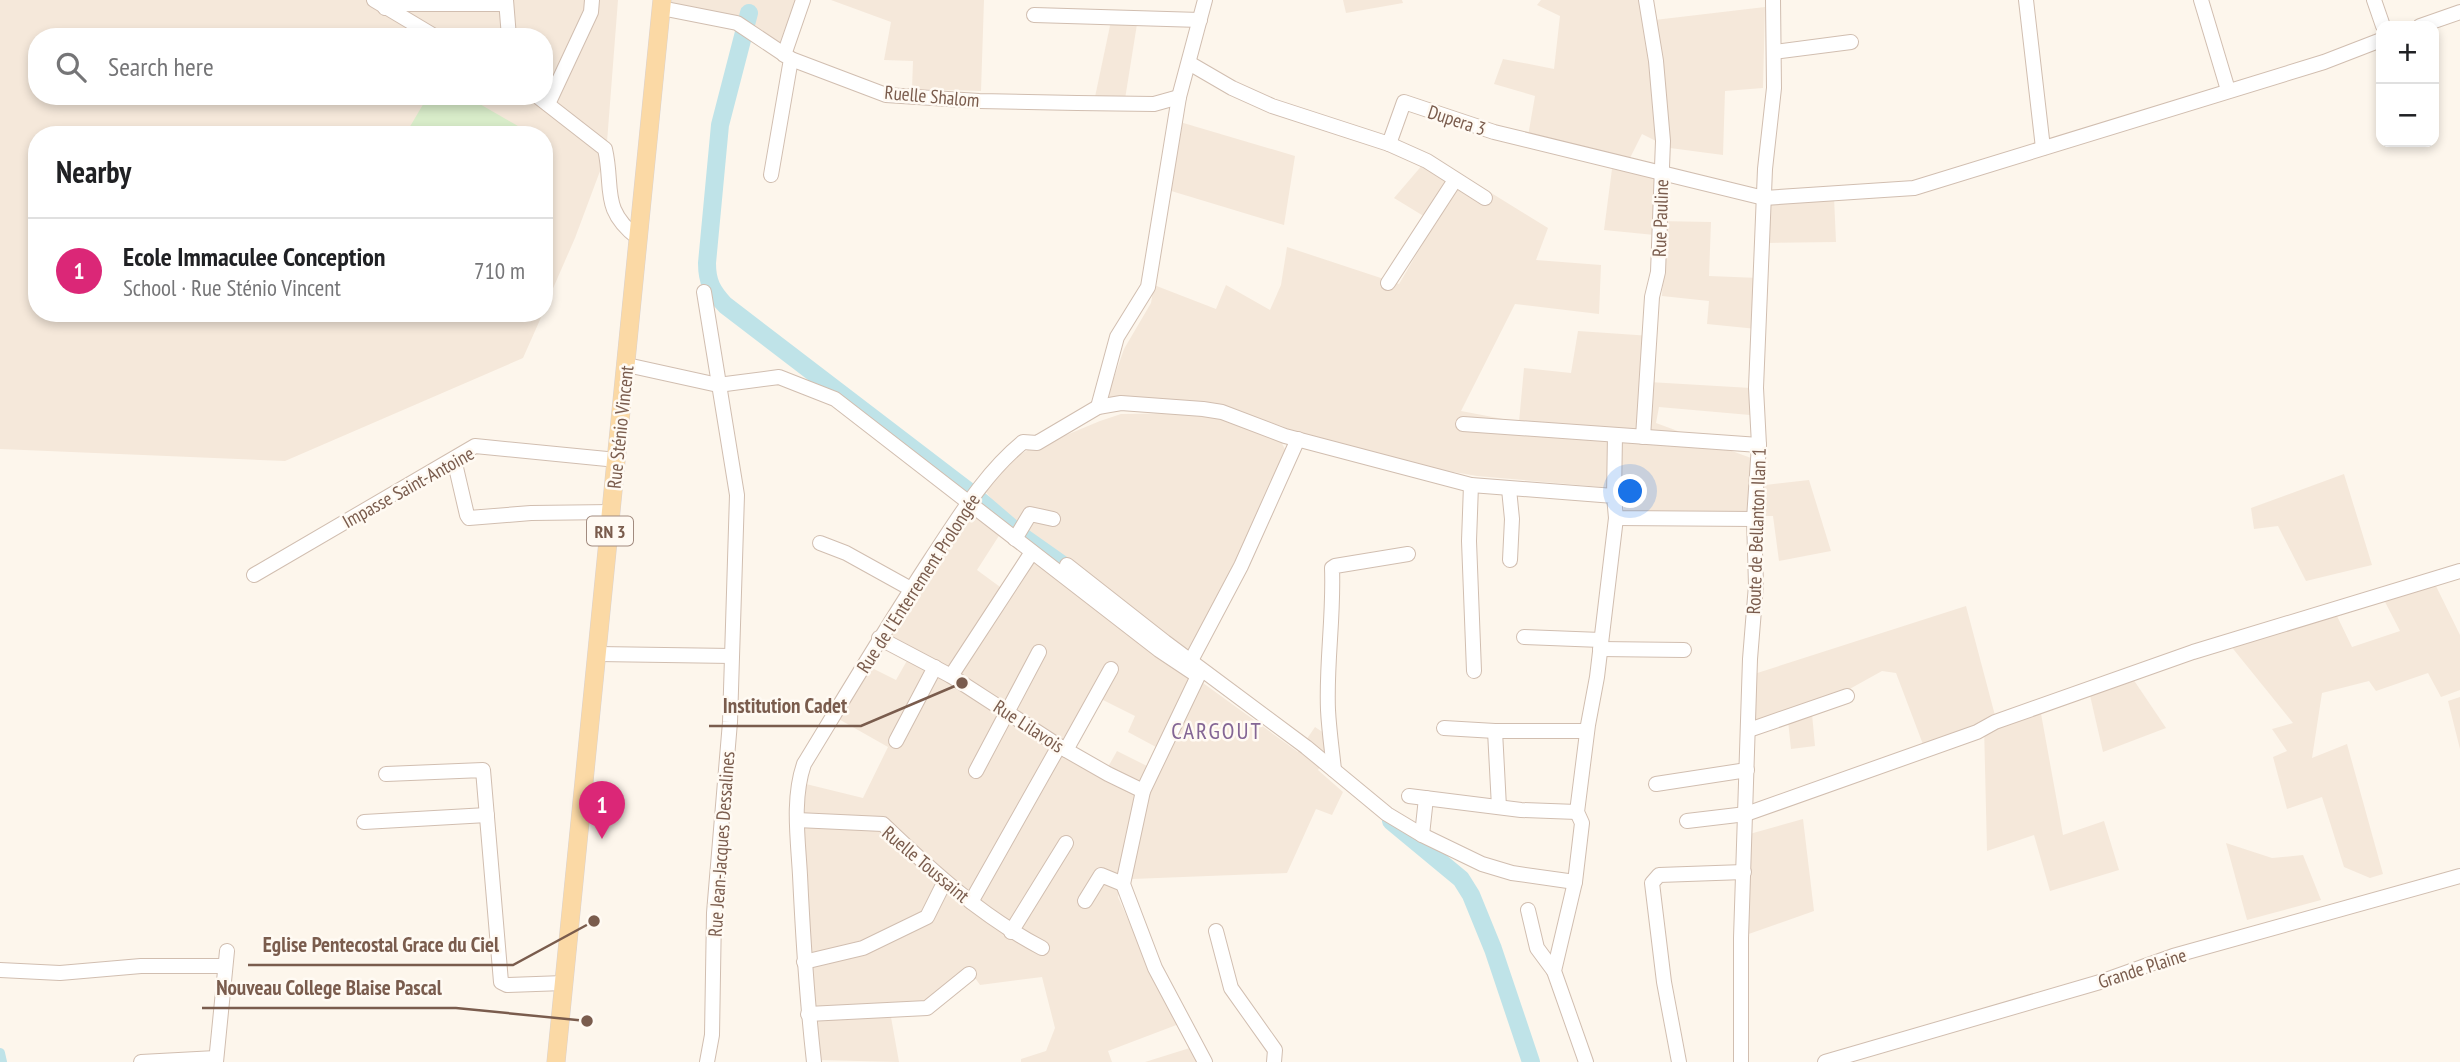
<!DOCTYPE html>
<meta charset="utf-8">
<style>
body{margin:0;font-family:"PT Sans Narrow",sans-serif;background:#f6f6f6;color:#202124}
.controls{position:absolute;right:21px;top:21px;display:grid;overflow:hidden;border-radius:14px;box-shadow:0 4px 10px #0003}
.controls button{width:63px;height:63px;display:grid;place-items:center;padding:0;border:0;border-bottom:2px solid #e0e0e0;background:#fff;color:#202124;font:35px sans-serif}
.you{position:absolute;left:1631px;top:492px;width:24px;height:24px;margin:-18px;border:5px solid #fff;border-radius:50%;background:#1a73e8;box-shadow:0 0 0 10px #1a73e833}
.badge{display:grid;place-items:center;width:46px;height:46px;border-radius:50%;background:#db2777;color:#fff;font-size:23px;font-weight:700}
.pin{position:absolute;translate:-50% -58px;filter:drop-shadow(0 2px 4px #0008)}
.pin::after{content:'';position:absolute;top:37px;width:24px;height:21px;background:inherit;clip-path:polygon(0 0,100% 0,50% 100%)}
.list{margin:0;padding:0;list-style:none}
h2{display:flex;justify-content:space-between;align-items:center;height:91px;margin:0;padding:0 28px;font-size:30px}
h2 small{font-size:23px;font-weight:400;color:#757577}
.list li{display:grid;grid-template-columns:46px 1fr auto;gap:21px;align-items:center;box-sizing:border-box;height:105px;padding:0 28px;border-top:2px solid #e0e0e0}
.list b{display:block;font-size:26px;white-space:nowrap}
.list p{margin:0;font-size:23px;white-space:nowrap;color:#757577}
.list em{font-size:23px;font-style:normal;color:#757577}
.icon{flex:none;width:38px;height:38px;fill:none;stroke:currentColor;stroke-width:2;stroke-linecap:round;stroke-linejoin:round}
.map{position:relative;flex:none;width:2460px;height:1062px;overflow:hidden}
.search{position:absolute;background:#fff;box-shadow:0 4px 10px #0003;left:28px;top:28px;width:525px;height:77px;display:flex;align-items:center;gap:18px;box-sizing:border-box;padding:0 24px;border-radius:28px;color:#757577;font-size:26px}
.panel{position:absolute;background:#fff;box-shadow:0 4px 10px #0003;left:28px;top:126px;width:525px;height:196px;border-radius:28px}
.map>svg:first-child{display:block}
.residential{fill:#f5e8da;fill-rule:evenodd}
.garden{fill:#d8ecc9}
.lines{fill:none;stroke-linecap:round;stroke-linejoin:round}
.canal{stroke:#bfe3e8;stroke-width:10}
.river{stroke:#bfe3e8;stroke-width:18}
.minor-casing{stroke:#d1beb0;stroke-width:16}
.major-casing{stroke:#dad1cd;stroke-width:19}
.minor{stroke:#fff;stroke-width:14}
.major{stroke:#fbd9a5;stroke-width:18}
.labels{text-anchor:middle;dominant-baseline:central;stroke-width:5;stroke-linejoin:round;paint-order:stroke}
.shield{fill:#fffaf3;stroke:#a28b7f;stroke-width:2}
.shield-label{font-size:18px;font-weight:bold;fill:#7a5c4d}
.street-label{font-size:19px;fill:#7a5c4d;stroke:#fffaf3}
.quarter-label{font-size:23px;letter-spacing:2px;fill:#846695;stroke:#fffaf3}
.leader{fill:none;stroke:#7a5c4d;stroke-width:2.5}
.callout-dot{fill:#7a5c4d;stroke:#fffaf3;stroke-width:2.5}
.callout-label{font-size:21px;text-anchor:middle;font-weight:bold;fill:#7a5c4d;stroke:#fffaf3;stroke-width:5;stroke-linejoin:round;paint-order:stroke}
</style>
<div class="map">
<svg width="2460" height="1062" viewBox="0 0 2460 1062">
<rect width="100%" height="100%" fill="#fdf6ec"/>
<g class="residential">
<path d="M 0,0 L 618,0 L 606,155 L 575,238 L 544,309 L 544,135 L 37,135 L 37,313 L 543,313 L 523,358 L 285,461 L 0,449 ZM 37,37 L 544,37 L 544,96 L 37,96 Z"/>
<path d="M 668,0 L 811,0 L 793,53 L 743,20 L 668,3 Z"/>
<path d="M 831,0 L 984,0 L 981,91 L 912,89 L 913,61 L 884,60 L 891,22 Z"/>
<path d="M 1343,0 L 1402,0 L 1403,3 L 1346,13 Z"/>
<path d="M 1541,0 L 1641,0 L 1646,21 L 1765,7 L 1763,88 L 1725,91 L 1723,155 L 1670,148 L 1642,134 L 1630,158 L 1616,157 L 1528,136 L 1535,96 L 1494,84 L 1503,59 L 1554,69 L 1560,16 L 1537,5 Z"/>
<path d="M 1111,21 L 1137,24 L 1125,99 L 1095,97 Z"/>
<path d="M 1180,122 L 1295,156 L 1284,225 L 1168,190 Z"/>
<path d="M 1424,163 L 1451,181 L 1467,178 L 1548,228 L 1536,260 L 1601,265 L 1599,314 L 1515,304 L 1461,411 L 1519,422 L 1524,368 L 1571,373 L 1578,331 L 1651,336 L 1649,382 L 1751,388 L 1750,415 L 1659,407 L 1656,423 L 1751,458 L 1752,486 L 1750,516 L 1624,511 L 1624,489 L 1477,476 L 1395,462 L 1300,435 L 1282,426 L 1203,401 L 1123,404 L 1102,412 L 1124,349 L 1151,303 L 1154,285 L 1216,309 L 1226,285 L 1270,310 L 1281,285 L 1287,247 L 1399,284 L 1435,223 L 1394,198 Z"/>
<path d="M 1612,169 L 1660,178 L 1657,221 L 1711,222 L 1709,276 L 1759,278 L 1757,329 L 1707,324 L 1709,301 L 1662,296 L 1665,236 L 1604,230 Z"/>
<path d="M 1834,197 L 1836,242 L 1766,243 L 1767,202 Z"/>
<path d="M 1196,413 L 1221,416 L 1277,434 L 1288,455 L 1188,654 L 1122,603 L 1010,522 L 985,491 L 1009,461 L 1033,447 L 1040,446 L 1100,421 L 1121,414 Z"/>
<path d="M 2344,474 L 2372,565 L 2306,581 L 2278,526 L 2254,529 L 2251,508 Z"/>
<path d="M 1809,480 L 1831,551 L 1779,561 L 1773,516 L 1759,516 L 1757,486 Z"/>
<path d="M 969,509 L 1002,531 L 977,570 L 1011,595 L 1035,558 L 1195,680 L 1156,747 L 1128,732 L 1135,716 L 1099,698 L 1073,746 L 1108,767 L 1117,751 L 1147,766 L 1118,897 L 1151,971 L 1179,1024 L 1108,1051 L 1112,1062 L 1021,1062 L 1021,1059 L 1046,1051 L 1055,1028 L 1042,977 L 980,985 L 968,968 L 923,1003 L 889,1006 L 899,1062 L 818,1060 L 804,821 L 806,784 L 863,798 L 888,747 L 835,717 L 868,666 L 896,680 L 913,650 L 887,636 Z"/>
<path d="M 2435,584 L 2460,635 L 2460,690 L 2441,697 L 2428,673 L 2376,691 L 2369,681 L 2322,693 L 2312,758 L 2347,744 L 2383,874 L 2370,878 L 2344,867 L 2322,797 L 2287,809 L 2273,757 L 2287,751 L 2272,729 L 2293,723 L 2230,645 L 2336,614 L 2352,647 L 2400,631 L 2384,600 Z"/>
<path d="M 1966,606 L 1997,723 L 2040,708 L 2063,835 L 2104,821 L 2119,870 L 2050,891 L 2034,835 L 1987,851 L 1984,725 L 1924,747 L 1896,673 L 1882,671 L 1846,691 L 1811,703 L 1815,746 L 1791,749 L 1787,711 L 1752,723 L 1751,675 Z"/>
<path d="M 2131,676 L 2166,728 L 2103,752 L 2089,691 Z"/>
<path d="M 1203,683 L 1298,752 L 1315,727 L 1336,741 L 1318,770 L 1343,792 L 1332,815 L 1316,809 L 1287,873 L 1132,879 L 1136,843 L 1161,756 Z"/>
<path d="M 2460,697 L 2460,749 L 2448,701 Z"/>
<path d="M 1803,819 L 1814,911 L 1743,936 L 1746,835 Z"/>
<path d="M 2226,843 L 2272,858 L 2303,855 L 2321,900 L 2247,920 Z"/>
<path d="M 1193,1047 L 1200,1062 L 1145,1062 Z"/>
</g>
<path class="garden" d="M 428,96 L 466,96 L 530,133 L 529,135 L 405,135 Z"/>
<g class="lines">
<path class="canal" d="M 0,1053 L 2,1062"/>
<g class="river">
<path d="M 749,13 L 720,125 L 707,263 C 707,282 712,291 725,305 L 976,497 L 1019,534 L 1080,577"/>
<path d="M 1391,821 L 1461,879 L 1471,895 L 1493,949 L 1531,1062"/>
</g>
<g class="minor-casing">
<g id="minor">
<path d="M 374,0 L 436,37"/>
<path d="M 506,0 L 509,37"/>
<path d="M 2026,0 L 2043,148"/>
<path d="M 2201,0 L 2228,90"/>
<path d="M 2374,0 L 2383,26"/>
<path d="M 385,8 L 392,4 L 506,4"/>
<path d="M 661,8 L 737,23 L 791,59 L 886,95 L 979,101 L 1077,103 L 1154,104 L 1179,97"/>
<path d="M 1034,15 L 1200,20"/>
<path d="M 2420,26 L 2460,12"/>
<path d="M 1774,52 L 1851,42"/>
<path d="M 784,55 L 803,0"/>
<path d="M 1189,63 L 1232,88 L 1272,106 L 1389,144 L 1404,102 L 1494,132 L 1764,198 L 1914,188 L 2324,62 L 2381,40"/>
<path d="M 537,96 L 605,149 C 614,188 600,209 638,238"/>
<path d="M 548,104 L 591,12 L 592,0"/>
<path d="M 1389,144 L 1427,161 L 1485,198"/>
<path d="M 771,175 L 791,59"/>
<path d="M 1388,283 L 1455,180"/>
<path d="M 704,292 L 737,495 L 730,722 L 714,913 L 712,1035 L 707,1062"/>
<path d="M 627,365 L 718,385 L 779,377 L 835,399 L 1159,650 L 1198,676 L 1143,791 L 1123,884 L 1155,968 L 1205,1062"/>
<path d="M 1098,407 L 1117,337 L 1148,287 L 1179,97 L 1205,0"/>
<path d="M 1463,424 L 1759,445"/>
<path d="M 1643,437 L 1652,297 L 1658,272 L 1663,141 L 1656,61 L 1646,0"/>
<path d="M 454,459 L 467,515 L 469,518 L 531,513 L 612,512"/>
<path d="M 1471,485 L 1469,541 L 1474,671"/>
<path d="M 1509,489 L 1512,519 L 1510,560"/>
<path d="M 1614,496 L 1615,435"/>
<path d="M 1015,539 L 1030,514 L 1053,519"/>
<path d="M 820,543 L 846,553 L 911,589"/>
<path d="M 1067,565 L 1165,642 L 1306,747 L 1387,814 L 1422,835 L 1482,864 L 1512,873 L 1575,882"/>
<path d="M 254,575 L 475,446 L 617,460"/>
<path d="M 1524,637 L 1601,640"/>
<path d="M 879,638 L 951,676 L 1059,746 L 1108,774 L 1143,791"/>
<path d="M 1600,649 L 1684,650"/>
<path d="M 598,654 L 732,656"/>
<path d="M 1187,668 L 1241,566 L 1298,439"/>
<path d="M 951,676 L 1032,552"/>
<path d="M 1444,728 L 1495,731 L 1587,731"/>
<path d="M 1749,730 L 1847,696"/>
<path d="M 1495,731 L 1499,807"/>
<path d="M 896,741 L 935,667"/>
<path d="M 1066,750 L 1111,669"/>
<path d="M 1334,770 C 1332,750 1329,730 1328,710 C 1326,663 1334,616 1332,568 L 1335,566 L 1408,554"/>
<path d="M 976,771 L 1039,652"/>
<path d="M 386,774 L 483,770 L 501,982 L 507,985 L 564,983"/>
<path d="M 1656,784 L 1747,770"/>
<path d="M 1409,796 L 1521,810 L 1577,812"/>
<path d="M 797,820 L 883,824 C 932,871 981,916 1042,948"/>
<path d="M 1687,821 L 1746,814 L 1977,732 L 1995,722 L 2193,652 L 2460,571"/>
<path d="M 364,822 L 487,815"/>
<path d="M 1422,835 L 1426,798"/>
<path d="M 1085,901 L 1101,875 L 1123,884"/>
<path d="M 971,902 L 1059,746"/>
<path d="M 1528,910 L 1537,948 L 1554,971"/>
<path d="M 1216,931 L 1231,988 L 1275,1050 L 1274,1062"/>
<path d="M 1011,932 L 1066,843"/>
<path d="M 804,962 L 863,948 L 927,917 L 944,883"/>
<path d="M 0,970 L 60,973 L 141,966 L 225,966"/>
<path d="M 808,1014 L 927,1008 L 969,974"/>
<path d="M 141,1062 L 216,1058"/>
<path d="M 216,1062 L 227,951"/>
<path d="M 814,1062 C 807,1000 803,938 800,875 C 798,839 792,799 804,764 C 846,695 887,626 931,559 C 959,517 984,474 1023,442 L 1037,443 L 1098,407 L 1121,403 L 1203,409 L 1222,412 L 1285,436 L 1471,485 L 1614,496 L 1616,518 L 1754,519"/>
<path d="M 1586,1062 L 1554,971 L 1575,882 L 1582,823 L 1577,812 L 1588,725 L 1597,677 L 1616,518"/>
<path d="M 1679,1062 L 1664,982 L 1652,883 L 1659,875 L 1744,872"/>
<path d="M 1741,1062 L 1741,938 L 1750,659 L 1756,585 L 1754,519 L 1759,445 L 1756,388 L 1765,169 L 1774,88 L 1773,0"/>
<path d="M 1825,1062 L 2100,982 L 2173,956 L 2460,876"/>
</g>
</g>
<g class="major-casing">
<path id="major" d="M 556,1062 L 662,0"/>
</g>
<use href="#minor" class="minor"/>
<use href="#major" class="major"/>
</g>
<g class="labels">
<rect class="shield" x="587" y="516.5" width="46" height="29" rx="5"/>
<g class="shield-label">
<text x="610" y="531">RN 3</text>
</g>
<g class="street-label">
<text transform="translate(932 96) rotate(5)">Ruelle Shalom</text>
<text transform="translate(1457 120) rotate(18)">Dupera 3</text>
<text transform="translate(1660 218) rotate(-88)">Rue Pauline</text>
<text transform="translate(620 427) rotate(-84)">Rue Sténio Vincent</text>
<text transform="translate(408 487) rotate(-29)">Impasse Saint-Antoine</text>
<text transform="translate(1756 531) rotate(-88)">Route de Bellanton Ilan 1</text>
<text transform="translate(918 583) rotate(-57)">Rue de l'Enterrement Prolongée</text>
<text transform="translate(1029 726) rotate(33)">Rue Lilavois</text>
<text transform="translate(721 844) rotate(-86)">Rue Jean-Jacques Dessalines</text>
<text transform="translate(926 864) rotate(40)">Ruelle Toussaint</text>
<text transform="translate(2142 968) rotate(-18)">Grande Plaine</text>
</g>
<g class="quarter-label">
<text x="1217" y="730">CARGOUT</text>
</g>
</g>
<path class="leader" d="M962 683L861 726H709M594 921L513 965H248M587 1021L456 1008H202"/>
<g class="callout-dot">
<circle cx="962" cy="683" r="7"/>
<circle cx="594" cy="921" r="7"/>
<circle cx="587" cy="1021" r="7"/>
</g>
<g class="callout-label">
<text x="785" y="713">Institution Cadet</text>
<text x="381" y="952">Eglise Pentecostal Grace du Ciel</text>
<text x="329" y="995">Nouveau College Blaise Pascal</text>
</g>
</svg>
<div class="controls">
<button>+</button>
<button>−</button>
</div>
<div class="you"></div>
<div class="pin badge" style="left:602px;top:839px">1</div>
<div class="search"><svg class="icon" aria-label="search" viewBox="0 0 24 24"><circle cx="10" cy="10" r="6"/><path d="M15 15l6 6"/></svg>Search here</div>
<section class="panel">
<h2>Nearby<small></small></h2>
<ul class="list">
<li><span class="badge">1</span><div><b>Ecole Immaculee Conception</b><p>School · Rue Sténio Vincent</p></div><em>710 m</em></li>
</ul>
</section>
</div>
